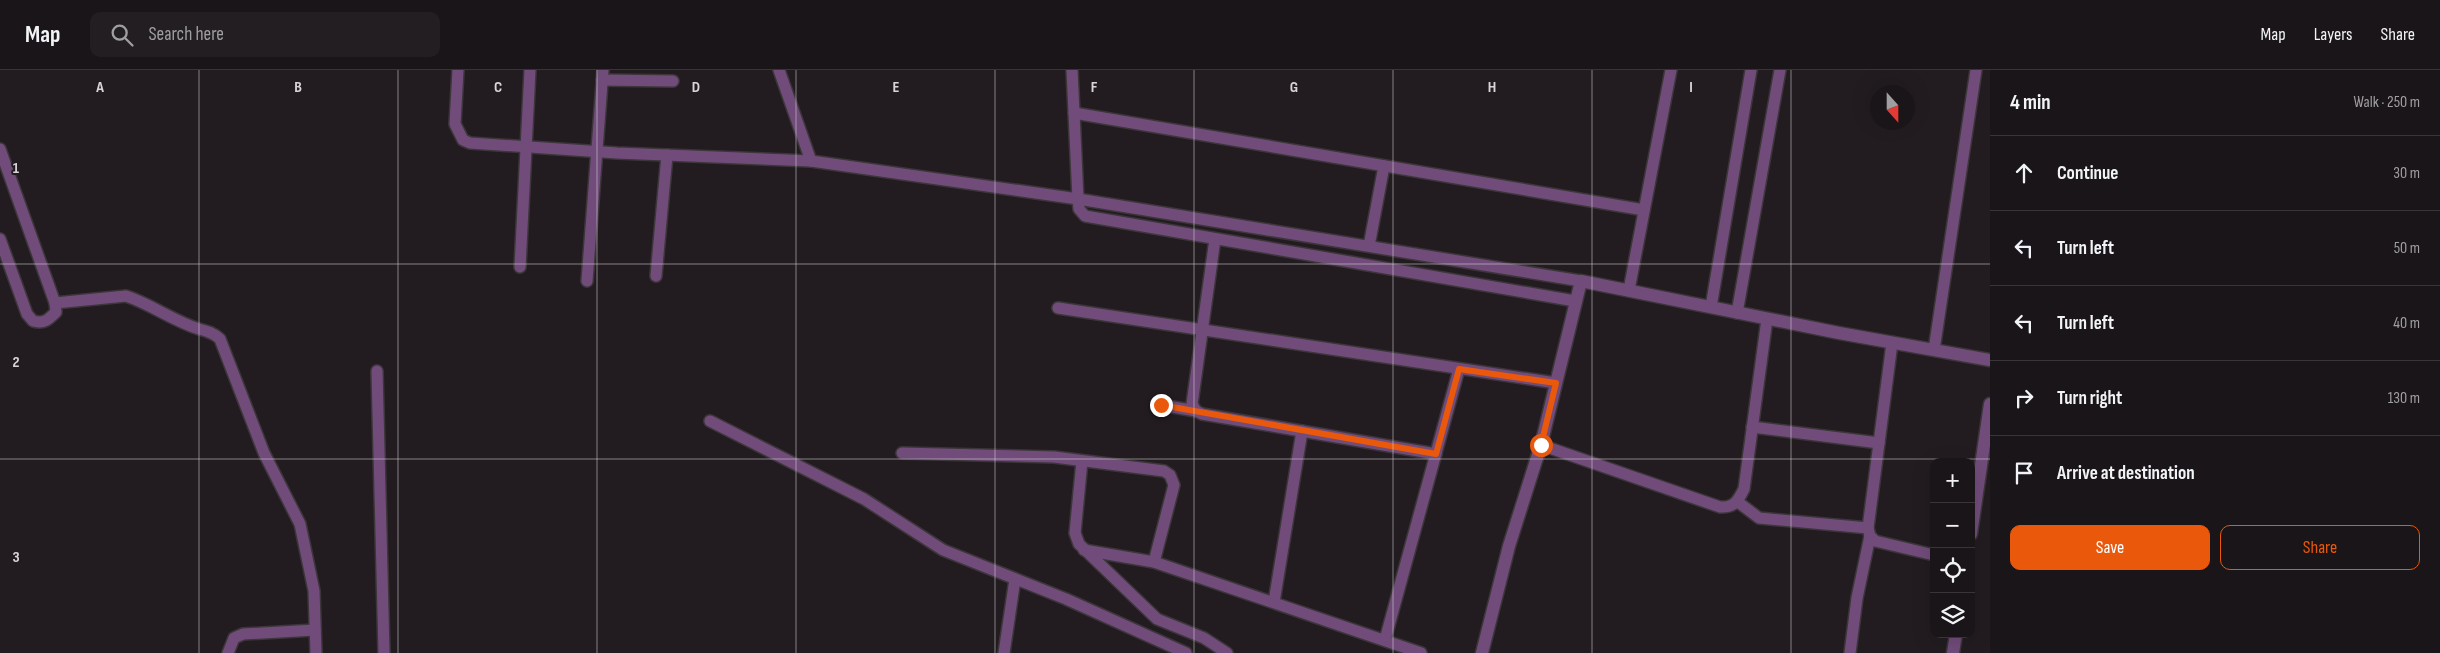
<!DOCTYPE html>
<meta charset="utf-8">
<style>
body{margin:0;font-family:"Sofia Sans Condensed",sans-serif;background:#231e21;color:#f1f3f6}
.controls{position:absolute;right:15px;bottom:15px;display:grid;overflow:hidden;border-radius:10px;box-shadow:0 5px 20px #0002}
.controls button{width:45px;height:45px;display:grid;place-items:center;padding:0;border:0;border-bottom:1px solid #383437;background:#1a1518;color:#f1f3f6;font:25px sans-serif}
.compass{position:absolute;left:1870px;top:15px;width:45px;height:45px;border-radius:50%;background:#1a1518;box-shadow:0 5px 20px #0002;rotate:159deg}
.stop{position:absolute;width:15px;height:15px;margin:-11px;border:4px solid #ea580c;border-radius:50%;background:#fff}
.stop.end{background:#ea580c;border-color:#fff;box-shadow:0 1px 5px #0008}
.list{margin:0;padding:0;list-style:none}
h2{display:flex;justify-content:space-between;align-items:center;height:65px;margin:0;padding:0 20px;font-size:21px}
h2 small{font-size:16px;font-weight:400;color:#9f9fa2}
.list li{display:grid;grid-template-columns:32px 1fr auto;gap:15px;align-items:center;box-sizing:border-box;height:75px;padding:0 20px;border-top:1px solid #383437}
.list b{display:block;font-size:19px;white-space:nowrap}
.list em{font-size:16px;font-style:normal;color:#9f9fa2}
.actions{display:flex;gap:10px;padding:15px 20px}
.actions a{flex:1;padding:11px 0;border:1px solid #ea580c;border-radius:10px;text-align:center;font-size:18px;color:#ea580c}
.actions .main{background:#ea580c;color:#fff}
.icon{flex:none;width:28px;height:28px;fill:none;stroke:currentColor;stroke-width:2;stroke-linecap:round;stroke-linejoin:round}
.map{position:relative;flex:none;width:1990px;height:583px;overflow:hidden}
header{display:flex;align-items:center;gap:30px;box-sizing:border-box;height:70px;padding:0 25px;background:#1a1518;border-bottom:1px solid #383437}
header strong{font-size:24px}
nav{display:flex;gap:28px;margin-inline-start:auto;font-size:18px}
.search{width:350px;height:45px;background:#231e21;display:flex;align-items:center;gap:12px;box-sizing:border-box;padding:0 18px;border-radius:10px;color:#9f9fa2;font-size:19px}
main{display:flex}
aside{flex:1;background:#1a1518}
.map>svg:first-child{display:block}
.lines{fill:none;stroke-linecap:round;stroke-linejoin:round}
.minor-casing{stroke:#3c363a;stroke-width:14}
.tertiary-casing{stroke:#3c363a;stroke-width:15}
.minor{stroke:#714c7b;stroke-width:11}
.tertiary{stroke:#714c7b;stroke-width:12}
.route{stroke:#ea580c;stroke-width:6}
.grid{fill:none;stroke:#d9d4d7;stroke-width:1;stroke-opacity:0.55}
.grid-label{font-size:16px;text-anchor:middle;font-weight:bold;fill:#d9d4d7;stroke:#221c20;stroke-width:4;stroke-linejoin:round;paint-order:stroke}
</style>
<header>
<strong>Map</strong>
<div class="search"><svg class="icon" aria-label="search" viewBox="0 0 24 24"><circle cx="10" cy="10" r="6"/><path d="M15 15l6 6"/></svg>Search here</div>
<nav><a>Map</a><a>Layers</a><a>Share</a></nav>
</header>
<main>
<div class="map">
<svg width="1990" height="583" viewBox="0 0 1990 583">
<rect width="100%" height="100%" fill="#221c20"/>
<g class="lines">
<g class="minor-casing">
<g id="minor">
<path d="M 458,0 L 455,54 L 463,70 L 470,73 L 617,83 L 811,91 L 1078,129 L 1581,211"/>
<path d="M 779,0 L 811,91"/>
<path d="M 1072,0 L 1078,129 L 1079,139 L 1085,146 L 1575,231"/>
<path d="M 602,10 L 673,11"/>
<path d="M 1074,43 L 1644,140"/>
<path d="M 0,79 L 55,233 L 56,242 C 48,250 44,254 33,251 L 27,244 L 0,169"/>
<path d="M 1215,169 L 1192,334 L 1196,341 L 1202,344 L 1436,384"/>
<path d="M 1369,176 L 1384,96"/>
<path d="M 520,197 L 530,0"/>
<path d="M 656,206 L 667,85"/>
<path d="M 587,211 L 603,0"/>
<path d="M 1629,220 L 1671,0"/>
<path d="M 55,233 L 126,226 C 151,234 173,251 199,259 C 207,261 214,263 220,269 L 264,383 L 300,454 L 314,521 L 316,583"/>
<path d="M 1711,237 L 1751,0"/>
<path d="M 1058,238 L 1556,313"/>
<path d="M 1737,243 L 1780,0"/>
<path d="M 1892,273 L 1868,458 L 1870,466 L 1875,471 L 1934,485"/>
<path d="M 1934,280 L 1976,0"/>
<path d="M 377,301 L 384,583"/>
<path d="M 1161,335 L 1196,341"/>
<path d="M 710,351 L 864,429 L 943,480 L 1066,529 L 1186,583"/>
<path d="M 1752,357 L 1879,373"/>
<path d="M 1541,375 L 1720,437 C 1734,438 1738,431 1744,419 L 1767,249"/>
<path d="M 902,383 L 1054,387 L 1164,401 L 1170,405 L 1174,415 L 1154,492"/>
<path d="M 1082,391 L 1075,463 L 1079,474 L 1157,549 L 1204,568 L 1227,583"/>
<path d="M 1738,432 L 1759,448 L 1868,458"/>
<path d="M 1084,480 L 1154,492 L 1421,583"/>
<path d="M 1274,532 L 1302,361"/>
<path d="M 1385,570 L 1459,299"/>
<path d="M 228,583 L 234,568 L 243,564 L 315,560"/>
<path d="M 1004,583 L 1015,509"/>
<path d="M 1850,583 L 1857,528 L 1870,466"/>
</g>
</g>
<g class="tertiary-casing">
<g id="tertiary">
<path d="M 1971,464 L 1990,334"/>
<path d="M 1482,583 L 1509,476 L 1541,375 L 1581,211 L 1839,263 L 1990,290"/>
<path d="M 1953,583 L 1956,564"/>
</g>
</g>
<use href="#minor" class="minor"/>
<use href="#tertiary" class="tertiary"/>
</g>
<g class="lines">
<path class="route" d="M 1161,335 L 1436,384 L 1459,299 L 1556,313 L 1541,375"/>
</g>
<path class="grid" d="M 199,0 L 199,583M 398,0 L 398,583M 597,0 L 597,583M 796,0 L 796,583M 995,0 L 995,583M 1194,0 L 1194,583M 1393,0 L 1393,583M 1592,0 L 1592,583M 1791,0 L 1791,583M 0,194 L 1990,194M 0,389 L 1990,389"/>
<g class="grid-label">
<text x="100" y="22">A</text>
<text x="298" y="22">B</text>
<text x="498" y="22">C</text>
<text x="696" y="22">D</text>
<text x="896" y="22">E</text>
<text x="1094" y="22">F</text>
<text x="1294" y="22">G</text>
<text x="1492" y="22">H</text>
<text x="1691" y="22">I</text>
<text x="16" y="103">1</text>
<text x="16" y="297">2</text>
<text x="16" y="492">3</text>
</g>
</svg>
<div class="controls">
<button>+</button>
<button>−</button>
<button><svg class="icon" aria-label="locate" viewBox="0 0 24 24"><circle cx="12" cy="12" r="6"/><path d="M12 2v4M12 18v4M2 12h4M18 12h4"/></svg></button>
<button><svg class="icon" aria-label="layers" viewBox="0 0 24 24"><path d="M12 4l9 5-9 5-9-5zM3 14l9 5 9-5"/></svg></button>
</div>
<svg class="compass" viewBox="-18 -18 36 36"><path d="M0-13l5 13h-10z" fill="#e53935"/><path d="M0 13l5-13h-10z" fill="#9f9fa2"/></svg>
<div class="stop" style="left:1541px;top:375px"></div>
<div class="stop end" style="left:1161px;top:335px"></div>
</div>
<aside>
<h2>4 min<small>Walk · 250 m</small></h2>
<ul class="list">
<li><svg class="icon" aria-label="ahead" viewBox="0 0 24 24"><path d="M12 20V5M6 11l6-6 6 6"/></svg><div><b>Continue</b></div><em>30 m</em></li>
<li><svg class="icon" aria-label="left" viewBox="0 0 24 24"><path d="M17 20v-9H6M10 6l-5 5 5 5"/></svg><div><b>Turn left</b></div><em>50 m</em></li>
<li><svg class="icon" aria-label="left" viewBox="0 0 24 24"><path d="M17 20v-9H6M10 6l-5 5 5 5"/></svg><div><b>Turn left</b></div><em>40 m</em></li>
<li><svg class="icon" aria-label="right" viewBox="0 0 24 24"><path d="M7 20v-9h11M14 6l5 5-5 5"/></svg><div><b>Turn right</b></div><em>130 m</em></li>
<li><svg class="icon" aria-label="arrive" viewBox="0 0 24 24"><path d="M6 21V4h12l-3 4 3 4H6"/></svg><div><b>Arrive at destination</b></div></li>
</ul>
<div class="actions"><a class="main">Save</a><a>Share</a></div>
</aside>
</main>
